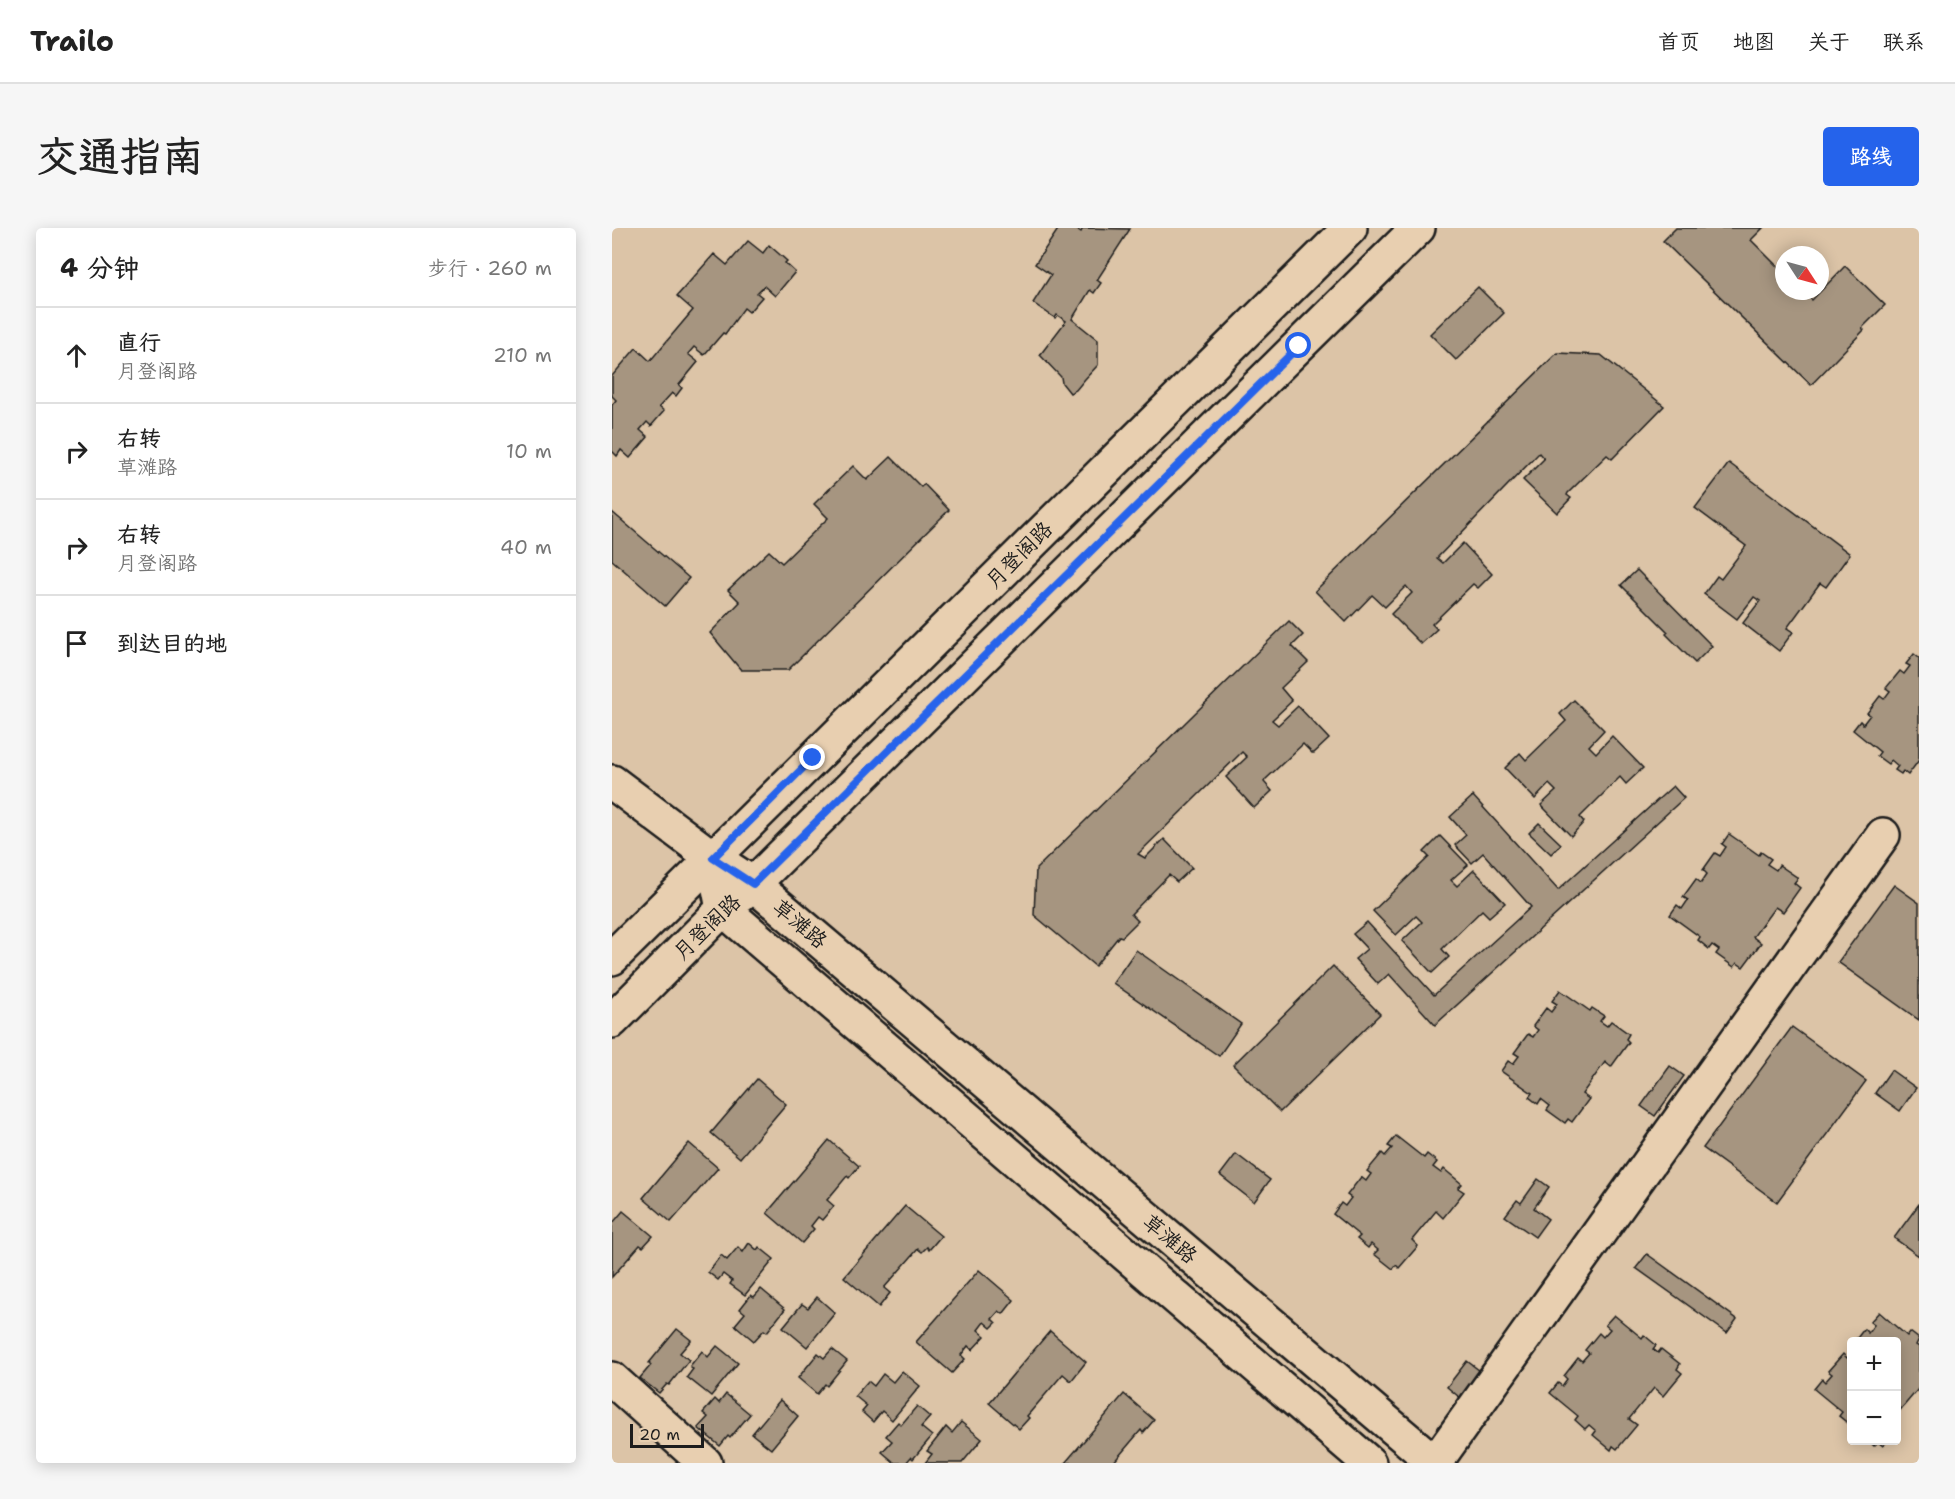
<!DOCTYPE html>
<html lang="zh">
<meta charset="utf-8">
<style>
body{margin:0;font-family:"Shantell Sans","LXGW WenKai TC",sans-serif;background:#f6f6f6;color:#222}
.controls{position:absolute;right:18px;bottom:18px;display:grid;overflow:hidden;border-radius:6px;box-shadow:0 3px 15px #0003}
.controls button{width:54px;height:54px;display:grid;place-items:center;padding:0;border:0;border-bottom:2px solid #e0e0e0;background:#fff;color:#222;font:30px sans-serif}
.compass{position:absolute;left:1163px;top:18px;width:54px;height:54px;border-radius:50%;background:#fff;box-shadow:0 3px 15px #0003;rotate:126deg}
.scale{position:absolute;left:18px;bottom:15px;width:74px;box-sizing:border-box;padding-left:6px;border:3px solid #1c1c1c;border-top:0;font-size:16px;line-height:21px;white-space:nowrap;color:#1c1c1c;-webkit-text-stroke:4px #e8cfb0;paint-order:stroke}
.stop{position:absolute;width:18px;height:18px;margin:-14px;border:4px solid #2563eb;border-radius:50%;background:#fff}
.stop.end{background:#2563eb;border-color:#fff;box-shadow:0 2px 6px #0008}
.list{margin:0;padding:0;list-style:none}
h2{display:flex;justify-content:space-between;align-items:center;height:78px;margin:0;padding:0 24px;font-size:26px}
h2 small{font-size:20px;font-weight:400;color:#767676}
.list li{display:grid;grid-template-columns:39px 1fr auto;gap:18px;align-items:center;box-sizing:border-box;height:96px;padding:0 24px;border-top:2px solid #e0e0e0}
.list b{display:block;font-size:22px;white-space:nowrap}
.list p{margin:0;font-size:20px;white-space:nowrap;color:#767676}
.list em{font-size:20px;font-style:normal;color:#767676}
.icon{flex:none;width:33px;height:33px;fill:none;stroke:currentColor;stroke-width:2;stroke-linecap:round;stroke-linejoin:round}
.map{position:relative;flex:none;width:1307px;height:1235px;overflow:hidden;border-radius:6px}
header{display:flex;align-items:center;gap:36px;box-sizing:border-box;height:84px;padding:0 30px;background:#fff;border-bottom:2px solid #e0e0e0}
header strong{font-size:28px}
nav{display:flex;gap:33px;margin-inline-start:auto;font-size:21px}
.intro{display:flex;align-items:center;justify-content:space-between;box-sizing:border-box;height:144px;padding:0 36px}
h1{margin:0;font-size:42px}
.button{padding:15px 27px;border-radius:6px;background:#2563eb;color:#fff;font-size:21px;font-weight:700}
main{display:flex;gap:36px;padding:0 36px}
aside{flex:1;background:#fff;border-radius:6px;box-shadow:0 3px 15px #0003}
.map>svg:first-child{display:block}
.building{fill:#a69580;stroke:#1c1c1c;stroke-width:1.5}
.lines{fill:none;stroke-linecap:round;stroke-linejoin:round}
.minor-casing{stroke:#1c1c1c;stroke-width:38}
.major-casing{stroke:#1c1c1c;stroke-width:38}
.minor{stroke:#e8cfb0;stroke-width:33}
.major{stroke:#e8cfb0;stroke-width:33}
.route{stroke:#2563eb;stroke-width:8}
.labels{text-anchor:middle;dominant-baseline:central;stroke-width:4.5;stroke-linejoin:round;paint-order:stroke}
.street-label{font-size:21px;fill:#1c1c1c;stroke:#e8cfb0}
</style>
<header>
<strong>Trailo</strong>
<nav><a>首页</a><a>地图</a><a>关于</a><a>联系</a></nav>
</header>
<div class="intro"><h1>交通指南</h1><a class="button">路线</a></div>
<main>
<aside>
<h2>4 分钟<small>步行 · 260 m</small></h2>
<ul class="list">
<li><svg class="icon" aria-label="ahead" viewBox="0 0 24 24"><path d="M12 20V5M6 11l6-6 6 6"/></svg><div><b>直行</b><p>月登阁路</p></div><em>210 m</em></li>
<li><svg class="icon" aria-label="right" viewBox="0 0 24 24"><path d="M7 20v-9h11M14 6l5 5-5 5"/></svg><div><b>右转</b><p>草滩路</p></div><em>10 m</em></li>
<li><svg class="icon" aria-label="right" viewBox="0 0 24 24"><path d="M7 20v-9h11M14 6l5 5-5 5"/></svg><div><b>右转</b><p>月登阁路</p></div><em>40 m</em></li>
<li><svg class="icon" aria-label="arrive" viewBox="0 0 24 24"><path d="M6 21V4h12l-3 4 3 4H6"/></svg><div><b>到达目的地</b></div></li>
</ul>
</aside>
<div class="map">
<svg width="1307" height="1235" viewBox="0 0 1307 1235">
<rect width="100%" height="100%" fill="#dcc4a7"/>
<filter id="ink" filterUnits="userSpaceOnUse"><feTurbulence type="fractalNoise" baseFrequency=".0167" numOctaves="2"/><feDisplacementMap in="SourceGraphic" scale="12" xChannelSelector="R" yChannelSelector="G"/><feConvolveMatrix kernelMatrix="1 2 1 2 8 2 1 2 1" color-interpolation-filters="sRGB"/></filter>
<g filter="url(#ink)">
<g class="building">
<path d="M 447,0 L 463,0 L 469,4 L 471,0 L 518,1 L 485,52 L 489,55 L 482,65 L 478,62 L 460,91 L 486,112 L 486,137 L 473,151 L 464,162 L 458,165 L 450,155 L 449,149 L 428,127 L 454,93 L 445,87 L 443,90 L 421,75 L 439,47 L 423,36 Z"/>
<path d="M 1064,0 L 1151,0 L 1139,12 L 1172,45 L 1172,63 L 1191,63 L 1200,72 L 1233,38 L 1273,77 L 1250,100 L 1252,102 L 1199,157 L 1051,13 Z"/>
<path d="M 136,13 L 151,25 L 157,17 L 175,33 L 173,35 L 183,44 L 163,68 L 152,58 L 145,65 L 150,69 L 137,84 L 132,80 L 113,106 L 111,105 L 92,127 L 82,119 L 76,126 L 86,134 L 67,157 L 70,160 L 64,168 L 60,165 L 47,179 L 52,183 L 39,198 L 35,194 L 28,202 L 36,209 L 18,230 L 9,222 L 5,228 L 0,223 L 0,177 L 4,172 L 0,168 L 0,148 L 24,120 L 38,133 L 81,82 L 65,68 L 102,26 L 115,37 Z"/>
<path d="M 866,59 L 892,85 L 844,132 L 818,106 Z"/>
<path d="M 945,125 L 989,127 L 1052,178 L 1000,231 L 995,227 L 956,265 L 955,267 L 959,270 L 945,285 L 911,252 L 932,231 L 927,225 L 825,330 L 831,335 L 851,315 L 880,346 L 866,360 L 861,356 L 820,396 L 825,401 L 809,416 L 779,386 L 800,365 L 794,358 L 773,379 L 760,367 L 734,394 L 703,363 Z"/>
<path d="M 279,229 L 309,259 L 312,256 L 337,282 L 176,442 L 129,442 L 98,405 L 128,374 L 116,362 L 157,323 L 170,335 L 216,290 L 202,276 L 241,238 L 255,252 Z"/>
<path d="M 1117,235 L 1238,326 L 1214,359 L 1208,355 L 1175,400 L 1181,404 L 1167,423 L 1131,395 L 1148,373 L 1142,369 L 1125,391 L 1092,366 L 1105,348 L 1109,351 L 1134,318 L 1083,280 Z"/>
<path d="M 0,284 L 77,350 L 53,378 L 0,332 Z"/>
<path d="M 1025,342 L 1100,418 L 1083,435 L 1054,406 L 1056,404 L 1009,357 Z"/>
<path d="M 677,393 L 691,407 L 680,418 L 696,434 L 669,460 L 680,473 L 660,492 L 666,497 L 686,478 L 717,511 L 702,525 L 700,525 L 691,516 L 653,552 L 652,554 L 660,563 L 642,580 L 614,549 L 635,529 L 630,524 L 526,626 L 533,630 L 552,611 L 580,640 L 565,654 L 557,647 L 519,686 L 526,693 L 510,709 L 507,708 L 483,738 L 422,687 L 424,641 Z"/>
<path d="M 1302,426 L 1307,430 L 1307,532 L 1296,547 L 1291,543 L 1289,546 L 1283,542 L 1286,538 L 1279,532 L 1276,536 L 1265,528 L 1268,524 L 1241,502 L 1248,493 L 1251,496 L 1258,487 L 1255,485 L 1268,468 L 1272,471 L 1278,463 L 1274,460 L 1288,443 L 1292,446 L 1298,438 L 1294,436 Z"/>
<path d="M 962,472 L 992,502 L 977,518 L 984,525 L 1000,508 L 1031,540 L 1014,556 L 1008,549 L 968,589 L 972,594 L 959,608 L 929,577 L 944,563 L 937,556 L 923,571 L 893,540 L 908,525 L 914,532 L 954,493 L 948,486 Z"/>
<path d="M 1061,558 L 1072,570 L 823,797 L 777,746 L 766,756 L 743,731 L 755,721 L 741,706 L 755,694 L 822,767 L 919,679 L 871,625 L 860,635 L 843,617 L 854,607 L 838,589 L 861,568 L 946,662 Z"/>
<path d="M 927,595 L 949,616 L 939,626 L 917,605 Z"/>
<path d="M 1117,606 L 1147,627 L 1149,624 L 1159,631 L 1155,636 L 1164,642 L 1167,637 L 1186,650 L 1182,655 L 1188,660 L 1171,684 L 1163,679 L 1141,709 L 1149,715 L 1131,739 L 1125,735 L 1122,739 L 1104,726 L 1107,722 L 1100,717 L 1097,721 L 1086,712 L 1088,709 L 1058,687 L 1065,677 L 1070,681 L 1076,672 L 1071,669 L 1084,651 L 1089,655 L 1095,646 L 1091,642 L 1103,625 L 1108,628 L 1114,619 L 1110,616 Z"/>
<path d="M 828,608 L 856,637 L 839,652 L 845,658 L 862,642 L 893,675 L 877,689 L 870,682 L 830,721 L 837,729 L 820,745 L 790,713 L 810,694 L 804,688 L 784,707 L 761,683 L 817,629 L 812,624 Z"/>
<path d="M 1282,657 L 1307,675 L 1307,792 L 1226,734 Z"/>
<path d="M 524,722 L 629,796 L 607,828 L 501,755 Z"/>
<path d="M 721,738 L 768,786 L 668,884 L 621,837 Z"/>
<path d="M 948,762 L 978,783 L 980,780 L 992,788 L 988,793 L 995,798 L 999,793 L 1017,806 L 1014,811 L 1017,814 L 999,839 L 993,834 L 970,866 L 977,871 L 960,894 L 956,891 L 953,895 L 935,882 L 938,878 L 929,871 L 926,876 L 917,869 L 920,865 L 889,843 L 896,833 L 901,836 L 907,828 L 902,825 L 916,806 L 921,809 L 926,802 L 921,798 L 934,780 L 939,784 L 945,776 L 940,773 Z"/>
<path d="M 1180,799 L 1254,853 L 1165,974 L 1091,920 Z"/>
<path d="M 1058,838 L 1072,848 L 1043,888 L 1029,878 Z"/>
<path d="M 1279,842 L 1304,860 L 1288,883 L 1263,865 Z"/>
<path d="M 145,851 L 174,876 L 128,930 L 99,905 Z"/>
<path d="M 784,908 L 812,930 L 815,926 L 825,934 L 821,939 L 829,945 L 832,941 L 850,956 L 846,960 L 852,964 L 831,990 L 824,983 L 800,1012 L 806,1018 L 787,1040 L 784,1037 L 781,1041 L 762,1026 L 766,1022 L 759,1016 L 756,1020 L 745,1011 L 748,1008 L 721,986 L 729,975 L 733,978 L 739,970 L 735,967 L 749,949 L 754,953 L 759,946 L 755,943 L 770,925 L 773,928 L 780,920 L 776,918 Z"/>
<path d="M 217,912 L 247,938 L 237,950 L 235,948 L 215,972 L 222,978 L 210,992 L 206,989 L 199,998 L 202,1001 L 190,1015 L 155,985 Z"/>
<path d="M 77,915 L 106,940 L 59,994 L 31,970 Z"/>
<path d="M 624,926 L 658,952 L 642,974 L 608,947 Z"/>
<path d="M 926,951 L 937,959 L 922,980 L 936,991 L 923,1009 L 893,988 L 905,972 L 909,975 Z"/>
<path d="M 1307,976 L 1307,1028 L 1282,1010 Z"/>
<path d="M 293,978 L 329,1008 L 317,1022 L 315,1019 L 310,1024 L 306,1021 L 272,1060 L 278,1065 L 267,1079 L 232,1049 Z"/>
<path d="M 11,983 L 41,1008 L 31,1019 L 28,1017 L 0,1049 L 0,996 Z"/>
<path d="M 137,1015 L 145,1022 L 147,1019 L 162,1031 L 133,1067 L 118,1056 L 120,1053 L 111,1046 L 106,1052 L 96,1044 L 109,1027 L 115,1032 L 126,1019 L 131,1024 Z"/>
<path d="M 1035,1026 L 1125,1091 L 1115,1105 L 1024,1040 Z"/>
<path d="M 367,1042 L 402,1072 L 391,1086 L 387,1083 L 380,1091 L 384,1095 L 379,1100 L 372,1094 L 366,1102 L 373,1108 L 360,1122 L 356,1118 L 349,1127 L 353,1131 L 340,1145 L 304,1114 Z"/>
<path d="M 149,1061 L 173,1081 L 155,1104 L 152,1102 L 142,1113 L 123,1097 L 133,1085 L 128,1081 L 139,1067 L 142,1069 Z"/>
<path d="M 205,1069 L 223,1085 L 195,1119 L 171,1099 L 190,1076 L 196,1080 Z"/>
<path d="M 1267,1084 L 1295,1108 L 1298,1104 L 1307,1111 L 1304,1117 L 1307,1119 L 1307,1160 L 1284,1187 L 1284,1114 L 1242,1114 L 1252,1101 L 1256,1105 L 1262,1097 L 1258,1094 Z"/>
<path d="M 1002,1087 L 1030,1110 L 1032,1107 L 1044,1117 L 1041,1121 L 1046,1125 L 1049,1121 L 1068,1136 L 1065,1141 L 1070,1145 L 1051,1168 L 1042,1160 L 1017,1191 L 1025,1197 L 1005,1221 L 1001,1218 L 999,1222 L 981,1207 L 984,1203 L 977,1197 L 973,1201 L 963,1192 L 966,1188 L 938,1165 L 946,1155 L 950,1158 L 955,1151 L 952,1148 L 966,1130 L 970,1133 L 977,1125 L 973,1122 L 987,1105 L 991,1109 L 998,1101 L 993,1097 Z"/>
<path d="M 65,1101 L 79,1112 L 68,1125 L 77,1132 L 57,1157 L 55,1156 L 47,1165 L 28,1150 L 39,1137 L 37,1135 Z"/>
<path d="M 438,1103 L 474,1134 L 459,1153 L 451,1146 L 415,1188 L 417,1190 L 407,1201 L 377,1175 Z"/>
<path d="M 105,1118 L 126,1135 L 99,1168 L 75,1149 L 81,1141 L 78,1138 L 90,1123 L 96,1129 Z"/>
<path d="M 220,1121 L 235,1133 L 215,1158 L 213,1156 L 205,1166 L 186,1150 L 206,1125 L 212,1130 Z"/>
<path d="M 1240,1124 L 1240,1195 L 1238,1197 L 1227,1188 L 1230,1184 L 1202,1161 L 1210,1151 L 1213,1154 L 1220,1146 L 1216,1143 L 1231,1126 L 1235,1130 Z"/>
<path d="M 855,1133 L 872,1146 L 852,1173 L 835,1159 Z"/>
<path d="M 290,1143 L 308,1158 L 280,1192 L 270,1183 L 261,1194 L 250,1184 L 255,1178 L 243,1168 L 256,1153 L 262,1158 L 271,1146 L 281,1154 Z"/>
<path d="M 114,1166 L 138,1186 L 118,1210 L 116,1208 L 108,1218 L 86,1200 L 96,1189 L 91,1185 L 103,1171 L 107,1175 Z"/>
<path d="M 512,1166 L 542,1192 L 531,1205 L 529,1202 L 501,1235 L 453,1235 Z"/>
<path d="M 168,1172 L 186,1188 L 159,1221 L 140,1206 Z"/>
<path d="M 305,1178 L 318,1189 L 309,1199 L 320,1208 L 301,1231 L 299,1229 L 294,1235 L 283,1235 L 270,1224 L 280,1213 L 274,1208 L 286,1194 L 289,1197 Z"/>
<path d="M 349,1194 L 370,1211 L 350,1235 L 313,1235 L 320,1226 L 315,1223 L 334,1199 L 340,1205 Z"/>
<path d="M 1256,1212 L 1276,1212 L 1271,1218 L 1266,1214 L 1262,1218 Z"/>
</g>
<g class="lines">
<g class="minor-casing">
<g id="minor">
<path d="M 101,630 L 141,656 L 823,1235"/>
<path d="M 101,630 L 111,681 L 757,1235"/>
<path d="M 0,1151 L 93,1235"/>
<path d="M 823,1235 L 1271,607"/>
</g>
</g>
<g class="major-casing">
<g id="major">
<path d="M 0,554 L 101,630"/>
<path d="M 0,730 L 738,0"/>
<path d="M 0,793 L 111,681 L 141,656 L 806,0"/>
</g>
</g>
<use href="#minor" class="minor"/>
<use href="#major" class="major"/>
</g>
</g>
<g class="lines" filter="url(#ink)">
<path class="route" d="M 201,530 L 101,630 L 141,656 L 687,118"/>
</g>
<g class="labels">
<g class="street-label">
<text transform="translate(407 327) rotate(-45)">月登阁路</text>
<text transform="translate(188 696) rotate(40)">草滩路</text>
<text transform="translate(95 699) rotate(-44)">月登阁路</text>
<text transform="translate(558 1011) rotate(40)">草滩路</text>
</g>
</g>
</svg>
<div class="controls">
<button>+</button>
<button>−</button>
</div>
<svg class="compass" viewBox="-18 -18 36 36"><path d="M0-13l5 13h-10z" fill="#e53935"/><path d="M0 13l5-13h-10z" fill="#767676"/></svg>
<div class="scale">20 m</div>
<div class="stop" style="left:687px;top:118px"></div>
<div class="stop end" style="left:201px;top:530px"></div>
</div>
</main>
